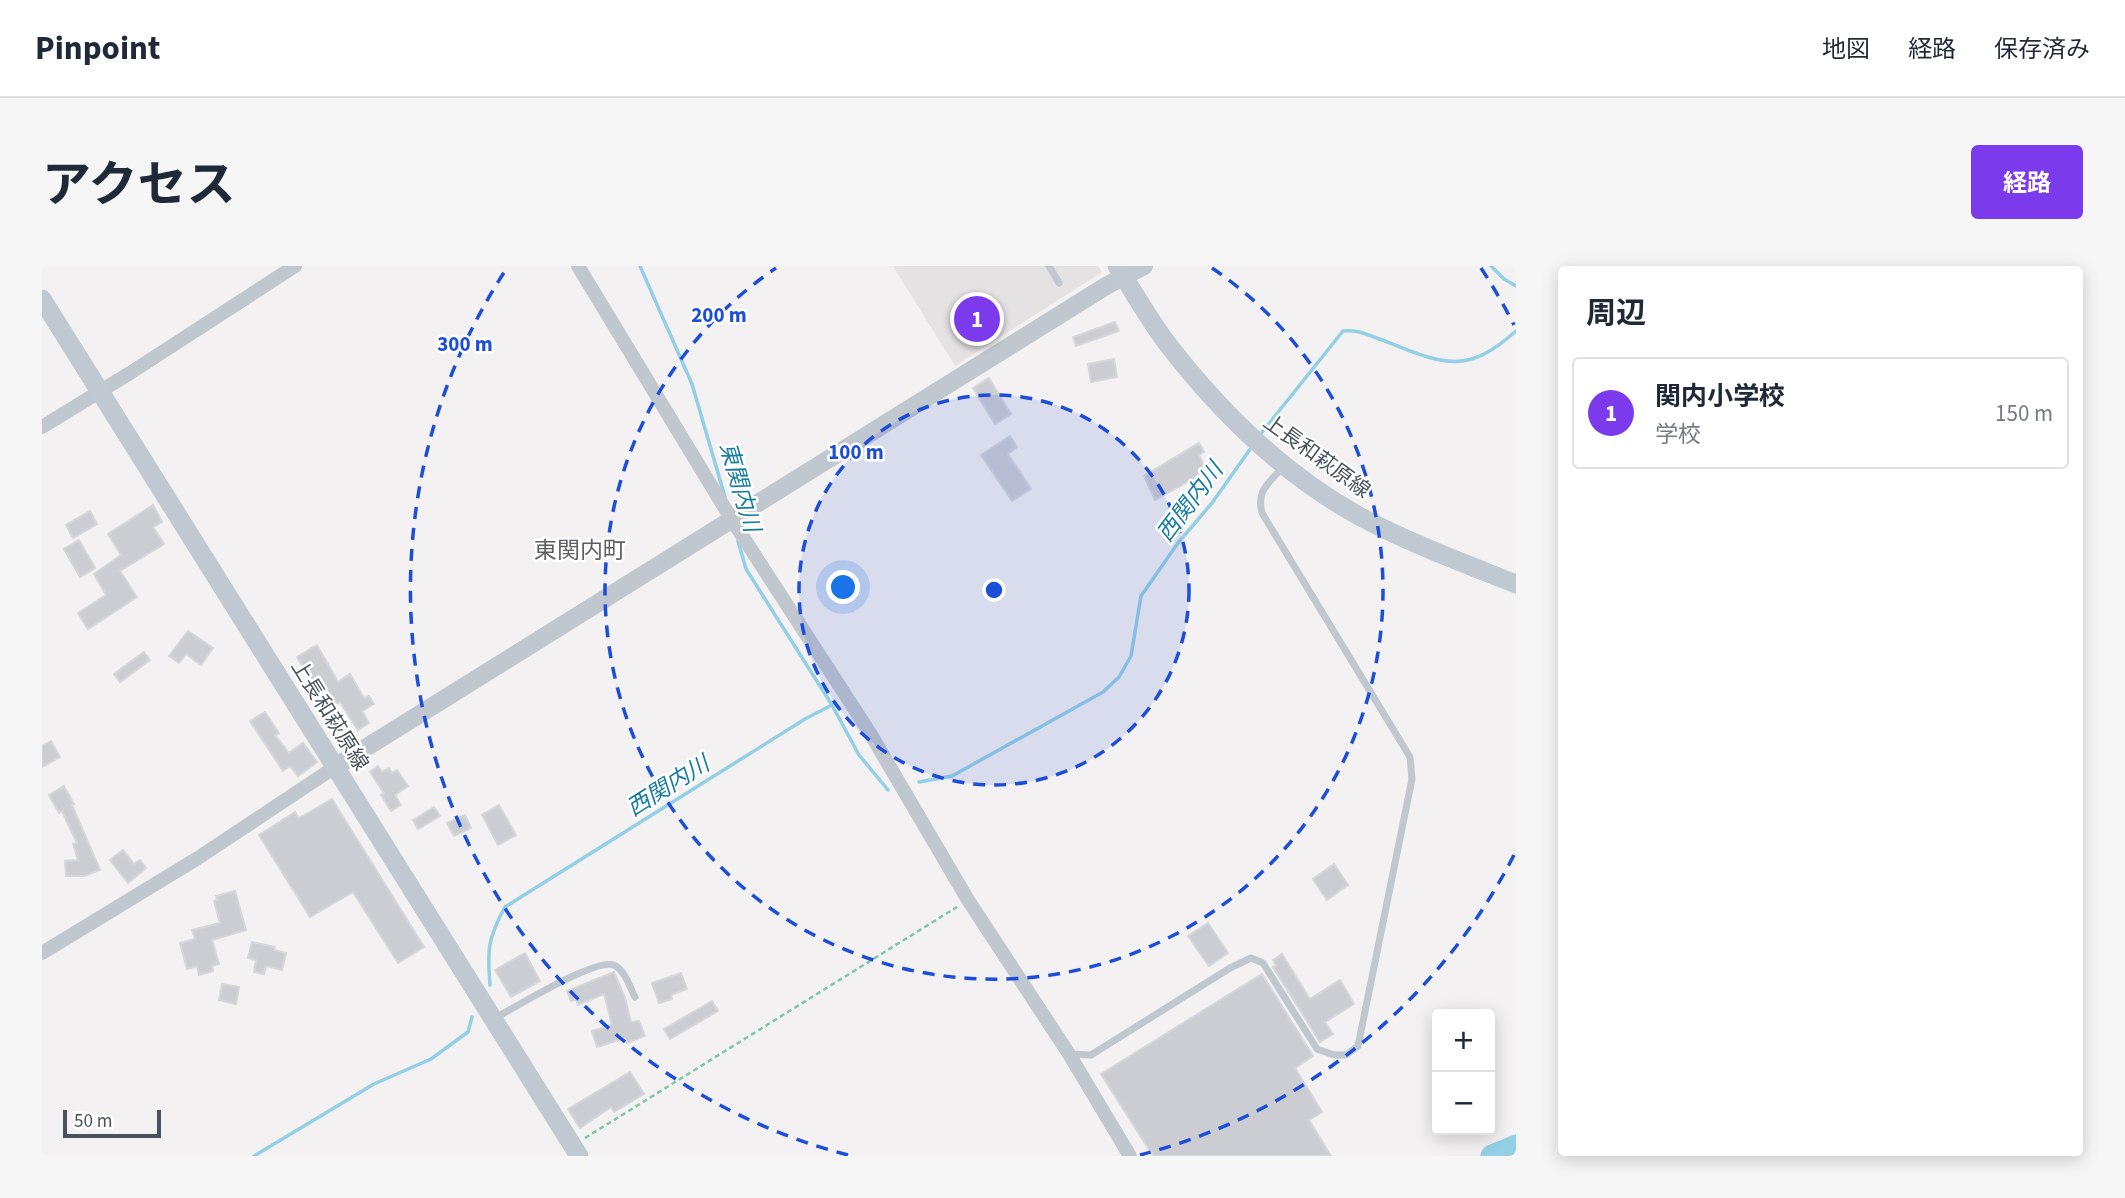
<!DOCTYPE html>
<html lang="ja">
<meta charset="utf-8">
<style>
body{margin:0;font-family:"Source Sans 3","Noto Sans JP",sans-serif;background:#f6f6f7;color:#1f2937}
.controls{position:absolute;right:21px;bottom:21px;display:grid;overflow:hidden;border-radius:7px;box-shadow:0 4px 18px #0003}
.controls button{width:63px;height:63px;display:grid;place-items:center;padding:0;border:0;border-bottom:2px solid #e0e1e3;background:#fff;color:#1f2937;font:35px sans-serif}
.scale{position:absolute;left:21px;bottom:18px;width:98px;box-sizing:border-box;padding-left:7px;border:4px solid #4a535d;border-top:0;font-size:19px;line-height:24px;white-space:nowrap;color:#4a535d;-webkit-text-stroke:5px #fff;paint-order:stroke}
.you{position:absolute;left:802px;top:322px;width:24px;height:24px;margin:-18px;border:5px solid #fff;border-radius:50%;background:#1a73e8;box-shadow:0 0 0 10px #1a73e833}
.badge{display:grid;place-items:center;width:46px;height:46px;border-radius:50%;background:#7c3aed;color:#fff;font-size:23px;font-weight:700}
.pin{position:absolute;translate:-50% -50%;border:4px solid #fff;box-shadow:0 2px 7px #0006}
.list{margin:0;padding:0;list-style:none}
h2{display:flex;justify-content:space-between;align-items:center;height:91px;margin:0;padding:0 28px;font-size:30px}
h2 small{font-size:23px;font-weight:400;color:#747a83}
.list li{display:grid;grid-template-columns:46px 1fr auto;gap:21px;align-items:center;box-sizing:border-box;height:112px;margin:0 14px 14px;padding:0 14px;border:2px solid #e0e1e3;border-radius:7px}
.list b{display:block;font-size:26px;white-space:nowrap}
.list p{margin:0;font-size:23px;white-space:nowrap;color:#747a83}
.list em{font-size:23px;font-style:normal;color:#747a83}
.map{position:relative;flex:none;width:1474px;height:890px;overflow:hidden;border-radius:7px}
header{display:flex;align-items:center;gap:42px;box-sizing:border-box;height:98px;padding:0 35px;background:#fff;border-bottom:2px solid #e0e1e3}
header strong{font-size:33px}
nav{display:flex;gap:38px;margin-inline-start:auto;font-size:24px}
.intro{display:flex;align-items:center;justify-content:space-between;box-sizing:border-box;height:168px;padding:0 42px}
h1{margin:0;font-size:49px}
.button{padding:18px 32px;border-radius:7px;background:#7c3aed;color:#fff;font-size:24px;font-weight:700}
main{display:flex;gap:42px;padding:0 42px}
aside{flex:1;background:#fff;border-radius:7px;box-shadow:0 4px 18px #0003}
.map>svg:first-child{display:block}
.education{fill:#e4e2e2}
.lines{fill:none;stroke-linecap:round;stroke-linejoin:round}
.stream{stroke:#94d0e5;stroke-width:3.5}
.river{stroke:#94d0e5;stroke-width:23}
.building{fill:#cbcdd3;stroke:#d5d7db;stroke-width:2}
.path{stroke:#7ec7a7;stroke-width:2.5;stroke-dasharray:5 3.5;stroke-linecap:butt}
.service{stroke:#c0c7ce;stroke-width:7}
.minor{stroke:#c0c7ce;stroke-width:14}
.tertiary{stroke:#c0c7ce;stroke-width:18}
.secondary{stroke:#c0c8d2;stroke-width:19}
.ring{fill:none;stroke:#1d4ed8;stroke-width:3.5;stroke-dasharray:12 9}
.labels{text-anchor:middle;dominant-baseline:central;stroke-width:5;stroke-linejoin:round;paint-order:stroke}
.street-label{font-size:21px;fill:#4a535d;stroke:#fff}
.water-label{font-size:23px;font-style:italic;fill:#187da1;stroke:#fff}
.neighbourhood-label{font-size:23px;fill:#5e6065;stroke:#fff}
.centre{fill:#1d4ed8;stroke:#fff;stroke-width:3.5}
.ring-label{font-size:21px;text-anchor:middle;font-weight:bold;fill:#1d4ed8;stroke:#fff;stroke-width:5;stroke-linejoin:round;paint-order:stroke}
</style>
<header>
<strong>Pinpoint</strong>
<nav><a>地図</a><a>経路</a><a>保存済み</a></nav>
</header>
<div class="intro"><h1>アクセス</h1><a class="button">経路</a></div>
<main>
<div class="map">
<svg width="1474" height="890" viewBox="0 0 1474 890">
<rect width="100%" height="100%" fill="#f3f1f1"/>
<path class="education" d="M 851,0 L 1056,0 L 1060,6 L 913,100 Z"/>
<g class="lines">
<g class="stream">
<path d="M 598,0 L 650,118 L 683,231"/>
<path d="M 1449,0 L 1462,13 L 1474,20"/>
<path d="M 1217,170 L 1301,65 C 1316,63 1328,70 1343,75 C 1401,98 1424,110 1474,65"/>
<path d="M 696,275 L 704,303 L 790,439 L 817,489 L 846,524"/>
<path d="M 877,516 L 910,510 L 1061,426 L 1077,411 L 1089,390 L 1099,330 L 1136,277 L 1170,237 L 1211,179"/>
<path d="M 448,719 C 445,684 446,672 463,641 L 763,453 L 790,439"/>
<path d="M 212,890 L 332,818 L 389,793 L 426,766 L 430,751"/>
</g>
<path class="river" d="M 1450,890 L 1474,880"/>
</g>
<g class="building">
<path d="M 1073,56 L 1077,65 L 1034,80 L 1031,71 Z"/>
<path d="M 1072,93 L 1075,111 L 1049,116 L 1046,98 Z"/>
<path d="M 947,112 L 969,148 L 953,158 L 931,122 Z"/>
<path d="M 968,170 L 975,181 L 966,188 L 989,223 L 970,235 L 939,189 Z"/>
<path d="M 1157,177 L 1162,186 L 1157,189 L 1165,205 L 1113,234 L 1102,210 Z"/>
<path d="M 111,239 L 120,256 L 111,261 L 122,278 L 78,305 L 95,331 L 46,363 L 36,347 L 64,329 L 52,308 L 79,289 L 66,268 Z"/>
<path d="M 48,245 L 55,258 L 31,272 L 24,259 Z"/>
<path d="M 37,274 L 53,302 L 38,311 L 22,283 Z"/>
<path d="M 146,365 L 171,382 L 159,399 L 144,388 L 137,397 L 127,390 Z"/>
<path d="M 275,379 L 296,416 L 308,408 L 322,432 L 327,430 L 332,438 L 320,445 L 327,457 L 316,464 L 298,436 L 294,438 L 278,411 L 270,416 L 255,391 Z"/>
<path d="M 102,386 L 108,394 L 78,416 L 72,408 Z"/>
<path d="M 223,446 L 237,467 L 233,469 L 247,487 L 261,477 L 275,496 L 256,510 L 248,500 L 241,505 L 208,455 Z"/>
<path d="M 9,475 L 18,491 L 0,501 L 0,480 Z"/>
<path d="M 336,500 L 340,506 L 347,502 L 350,507 L 355,504 L 366,520 L 353,529 L 359,539 L 349,545 L 339,529 L 342,527 L 328,506 Z"/>
<path d="M 22,520 L 32,538 L 30,539 L 58,604 L 42,610 L 24,610 L 23,595 L 36,594 L 31,578 L 35,577 L 20,545 L 17,547 L 7,529 Z"/>
<path d="M 290,533 L 382,681 L 356,697 L 311,626 L 268,651 L 217,569 L 253,546 L 257,552 Z"/>
<path d="M 457,539 L 474,569 L 456,579 L 440,549 Z"/>
<path d="M 392,541 L 398,550 L 376,563 L 371,554 Z"/>
<path d="M 423,549 L 429,562 L 412,570 L 405,557 Z"/>
<path d="M 81,584 L 92,598 L 98,594 L 104,602 L 86,617 L 68,594 Z"/>
<path d="M 1292,598 L 1306,619 L 1285,634 L 1271,613 Z"/>
<path d="M 193,625 L 204,664 L 170,674 L 177,698 L 170,700 L 171,705 L 157,709 L 155,700 L 145,703 L 138,677 L 153,673 L 150,664 L 178,657 L 172,635 L 175,634 L 174,630 Z"/>
<path d="M 1166,657 L 1186,687 L 1167,700 L 1146,670 Z"/>
<path d="M 210,676 L 233,681 L 232,684 L 244,687 L 240,704 L 224,700 L 222,708 L 212,706 L 214,694 L 206,692 Z"/>
<path d="M 483,687 L 498,715 L 469,731 L 453,704 Z"/>
<path d="M 1240,688 L 1268,733 L 1298,714 L 1312,738 L 1283,756 L 1291,768 L 1278,776 L 1231,701 L 1234,699 L 1231,694 Z"/>
<path d="M 572,706 L 583,732 L 589,756 L 597,755 L 603,770 L 585,777 L 583,772 L 555,781 L 550,765 L 570,759 L 562,728 L 536,739 L 534,733 L 529,735 L 525,725 Z"/>
<path d="M 639,707 L 645,723 L 629,729 L 630,733 L 617,737 L 610,717 Z"/>
<path d="M 1220,708 L 1271,790 L 1253,802 L 1280,846 L 1267,854 L 1289,890 L 1111,890 L 1059,808 Z"/>
<path d="M 180,718 L 197,721 L 194,738 L 177,734 Z"/>
<path d="M 670,735 L 676,745 L 628,773 L 622,763 Z"/>
<path d="M 588,806 L 602,828 L 572,846 L 569,841 L 538,862 L 526,843 Z"/>
</g>
<g class="lines">
<path class="path" d="M 543,872 L 915,641"/>
<g class="service">
<path d="M 1007,0 L 1017,17"/>
<path d="M 453,752 C 474,741 553,692 572,699 C 583,704 588,722 593,731"/>
<path d="M 1027,788 L 1049,789 L 1188,702 L 1209,692 L 1221,697 L 1275,783 L 1292,789 L 1304,789 L 1316,780 L 1370,513 L 1368,491 L 1220,247 C 1214,224 1227,217 1242,200"/>
</g>
<g class="minor">
<path d="M 536,0 L 690,254 L 828,467 L 926,634 L 1027,788 L 1088,890"/>
<path d="M 0,161 L 88,107 L 253,0"/>
<path d="M 0,687 L 156,592 L 293,501"/>
</g>
<path class="tertiary" d="M 293,501 L 1064,20 L 1102,0"/>
<g class="secondary">
<path d="M 1075,0 C 1091,25 1106,52 1124,76 C 1177,145 1241,208 1317,250 C 1367,277 1421,297 1474,318"/>
<path d="M 0,33 L 537,890"/>
</g>
</g>
<circle cx="952" cy="324" r="195" fill="#1d4ed8" fill-opacity=".12"/>
<g class="ring">
<circle cx="952" cy="324" r="195"/>
<path d="M1170 2A389 389 0 1 1 734 2"/>
<path d="M1472 589A584 584 0 0 1 1098 889M806 889A584 584 0 0 1 465 2M1439 2A584 584 0 0 1 1472 59"/>
</g>
<g class="labels">
<g class="street-label">
<text transform="translate(1275 190) rotate(36)">上長和萩原線</text>
<text transform="translate(288 449) rotate(58)">上長和萩原線</text>
</g>
<g class="water-label">
<text transform="translate(698 221) rotate(74)">東関内川</text>
<text transform="translate(1148 236) rotate(-53)">西関内川</text>
<text transform="translate(626 520) rotate(-32)">西関内川</text>
</g>
<g class="neighbourhood-label">
<text x="538" y="284">東関内町</text>
</g>
</g>
<circle cx="952" cy="324" r="10" class="centre"/>
<g class="ring-label">
<text x="677" y="56">200 m</text>
<text x="423" y="85">300 m</text>
<text x="814" y="193">100 m</text>
</g>
</svg>
<div class="controls">
<button>+</button>
<button>−</button>
</div>
<div class="scale">50 m</div>
<div class="you"></div>
<div class="pin badge" style="left:935px;top:53px">1</div>
</div>
<aside>
<h2>周辺<small></small></h2>
<ul class="list">
<li><span class="badge">1</span><div><b>関内小学校</b><p>学校</p></div><em>150 m</em></li>
</ul>
</aside>
</main>
